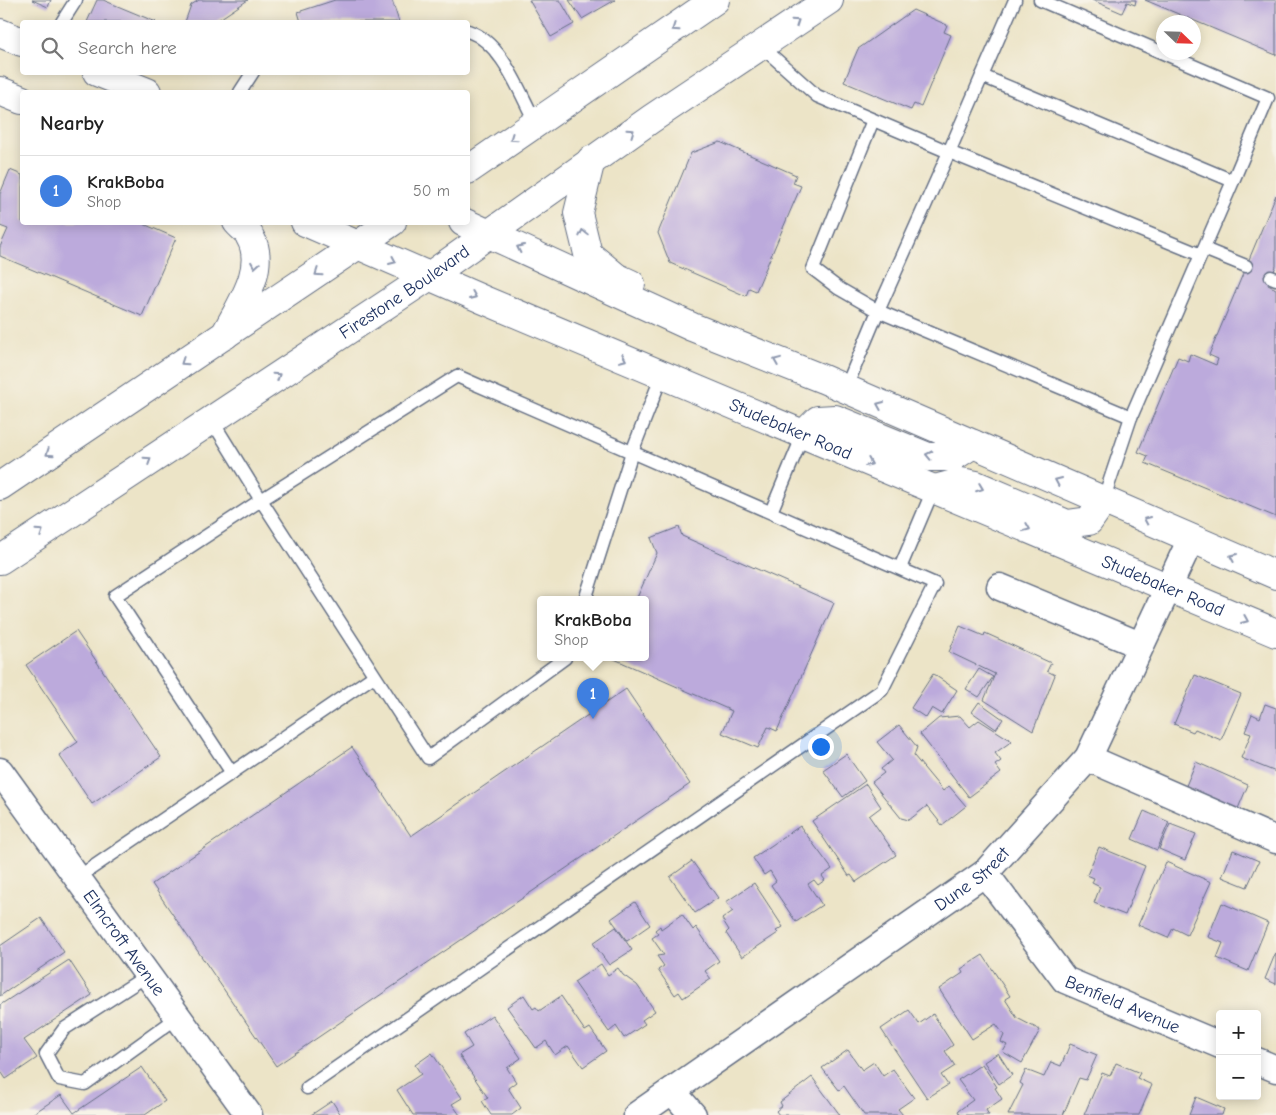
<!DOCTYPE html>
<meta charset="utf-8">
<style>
body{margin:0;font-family:"Comic Neue",sans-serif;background:#f6f6f6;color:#222}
.controls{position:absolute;right:15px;bottom:15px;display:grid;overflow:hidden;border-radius:5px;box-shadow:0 2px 12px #0003}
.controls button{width:45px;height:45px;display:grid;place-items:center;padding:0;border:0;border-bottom:1px solid #e0e0e0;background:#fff;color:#222;font:25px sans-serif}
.compass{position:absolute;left:1156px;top:15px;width:45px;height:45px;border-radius:50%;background:#fff;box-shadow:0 2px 12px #0003;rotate:113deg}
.you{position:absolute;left:820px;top:746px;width:18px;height:18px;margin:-12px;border:4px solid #fff;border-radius:50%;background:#1a73e8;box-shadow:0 0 0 8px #1a73e833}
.badge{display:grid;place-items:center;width:32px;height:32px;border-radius:50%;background:#b5179e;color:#fff;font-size:16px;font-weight:700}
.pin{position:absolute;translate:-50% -41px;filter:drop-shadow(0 1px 2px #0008)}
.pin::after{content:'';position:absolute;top:26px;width:18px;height:15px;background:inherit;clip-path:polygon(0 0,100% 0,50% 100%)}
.popup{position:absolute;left:537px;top:596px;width:112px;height:65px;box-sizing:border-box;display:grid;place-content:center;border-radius:5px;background:#fff;filter:drop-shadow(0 1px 4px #0005);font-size:16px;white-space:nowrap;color:#767676}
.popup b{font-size:19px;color:#222}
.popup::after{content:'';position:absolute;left:50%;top:100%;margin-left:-10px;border:10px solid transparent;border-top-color:#fff}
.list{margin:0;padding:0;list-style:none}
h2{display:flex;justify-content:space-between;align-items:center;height:65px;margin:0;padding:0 20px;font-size:21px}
h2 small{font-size:16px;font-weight:400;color:#767676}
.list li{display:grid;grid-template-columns:32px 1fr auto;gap:15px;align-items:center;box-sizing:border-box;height:70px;padding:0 20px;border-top:1px solid #e0e0e0}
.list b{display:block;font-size:19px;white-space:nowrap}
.list p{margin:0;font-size:16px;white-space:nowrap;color:#767676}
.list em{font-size:16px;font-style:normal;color:#767676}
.icon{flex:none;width:28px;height:28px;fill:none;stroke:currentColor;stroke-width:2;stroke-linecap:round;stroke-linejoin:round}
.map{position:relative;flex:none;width:1276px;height:1115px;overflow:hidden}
.search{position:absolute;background:#fff;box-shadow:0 2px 12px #0003;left:20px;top:20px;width:450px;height:55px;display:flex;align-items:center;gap:12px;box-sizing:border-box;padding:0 18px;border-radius:5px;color:#767676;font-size:19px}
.panel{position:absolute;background:#fff;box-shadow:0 2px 12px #0003;left:20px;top:90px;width:450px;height:135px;border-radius:5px}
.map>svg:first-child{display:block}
.building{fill:#bcaadc}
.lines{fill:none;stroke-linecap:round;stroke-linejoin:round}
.lane-casing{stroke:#646e83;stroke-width:15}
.street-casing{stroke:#646e83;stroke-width:29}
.secondary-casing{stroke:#646e83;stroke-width:30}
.primary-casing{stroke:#646e83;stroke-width:30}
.lane{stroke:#fff;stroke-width:12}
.street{stroke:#fff;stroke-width:26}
.secondary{stroke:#fff;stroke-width:28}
.primary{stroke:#fff;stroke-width:28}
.oneway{stroke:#8d97ae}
.labels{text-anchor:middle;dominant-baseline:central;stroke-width:4.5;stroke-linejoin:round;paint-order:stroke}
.street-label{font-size:18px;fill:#1b2f5e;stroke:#f7f3e8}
</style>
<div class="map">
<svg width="1276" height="1115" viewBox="0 0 1276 1115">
<rect width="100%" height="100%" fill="#f7f3e8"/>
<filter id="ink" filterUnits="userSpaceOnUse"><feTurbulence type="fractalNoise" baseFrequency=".02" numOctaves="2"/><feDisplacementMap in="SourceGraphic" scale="10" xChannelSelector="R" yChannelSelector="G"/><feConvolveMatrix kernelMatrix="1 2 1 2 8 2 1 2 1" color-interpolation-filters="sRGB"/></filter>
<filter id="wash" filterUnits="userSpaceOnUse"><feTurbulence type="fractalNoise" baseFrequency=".0096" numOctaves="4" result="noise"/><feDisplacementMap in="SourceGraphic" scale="20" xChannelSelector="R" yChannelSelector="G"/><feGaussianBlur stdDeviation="1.12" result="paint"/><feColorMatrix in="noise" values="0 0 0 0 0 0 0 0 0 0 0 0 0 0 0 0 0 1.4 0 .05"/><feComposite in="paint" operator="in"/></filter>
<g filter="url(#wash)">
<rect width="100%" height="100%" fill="#ece4c7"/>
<g id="blocks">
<g class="building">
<path d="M 32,0 L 51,0 L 48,7 Z"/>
<path d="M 97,0 L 103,0 L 156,22 L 87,22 Z"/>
<path d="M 199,0 L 248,0 L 215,22 L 185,22 L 191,5 Z"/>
<path d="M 335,0 L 392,0 L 399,22 L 301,22 L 298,12 Z"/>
<path d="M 529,0 L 560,0 L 574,24 L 551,37 Z"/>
<path d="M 569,0 L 615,0 L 582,19 Z"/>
<path d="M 1092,0 L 1136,0 L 1135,5 L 1127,2 L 1122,13 Z"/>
<path d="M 1145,0 L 1276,0 L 1276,55 Z"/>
<path d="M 913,10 L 947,25 L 944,32 L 951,35 L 921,107 L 914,104 L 911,110 L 844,82 L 858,49 Z"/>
<path d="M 720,142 L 796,175 L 793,183 L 801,186 L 756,291 L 749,288 L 746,296 L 670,263 L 658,233 L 691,153 Z"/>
<path d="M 10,170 L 22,175 L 22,222 L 139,222 L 176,238 L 142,316 L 0,256 L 0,247 L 8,229 L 0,226 L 0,194 Z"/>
<path d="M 1276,195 L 1276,266 L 1268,285 L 1276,289 L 1276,517 L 1145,463 L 1148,456 L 1138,452 L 1178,357 L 1188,361 L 1190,354 L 1216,365 L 1218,359 L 1209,355 Z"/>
<path d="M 679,527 L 682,536 L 834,603 L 777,731 L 768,727 L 758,748 L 722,733 L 732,711 L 612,658 L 646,658 L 646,600 L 636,600 L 657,553 L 651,538 Z"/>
<path d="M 960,626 L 984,636 L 985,633 L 1051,663 L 1047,671 L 1055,675 L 1033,731 L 984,700 L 995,674 L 949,652 Z"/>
<path d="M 76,631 L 161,757 L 92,804 L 59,755 L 78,742 L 26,665 Z"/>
<path d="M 979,669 L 993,677 L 979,697 L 966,689 Z"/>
<path d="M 933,674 L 957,690 L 942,714 L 932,708 L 926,718 L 911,708 Z"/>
<path d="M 1195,675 L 1241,694 L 1221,740 L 1195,729 L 1193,732 L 1174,724 Z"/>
<path d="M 626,689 L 690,784 L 276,1066 L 152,884 L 352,747 L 411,836 Z"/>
<path d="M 979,702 L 1003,719 L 996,729 L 972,712 Z"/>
<path d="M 1265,704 L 1276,708 L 1276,772 L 1241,758 L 1251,734 L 1245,732 L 1252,714 L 1260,718 Z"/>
<path d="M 960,716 L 970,727 L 979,720 L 1012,741 L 995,753 L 1001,761 L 995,765 L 1001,773 L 969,797 L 920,734 L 939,718 Z"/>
<path d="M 899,725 L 917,747 L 914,756 L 943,791 L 949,786 L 966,806 L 942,825 L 927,806 L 909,820 L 901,818 L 872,782 L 884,773 L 881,769 L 892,760 L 877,742 Z"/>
<path d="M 846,754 L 865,781 L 843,797 L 823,770 Z"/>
<path d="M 1196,762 L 1248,785 L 1237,811 L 1185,788 Z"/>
<path d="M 866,784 L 881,807 L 869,816 L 896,855 L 856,882 L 851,875 L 849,876 L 812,821 Z"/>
<path d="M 1144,811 L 1169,822 L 1157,850 L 1132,839 Z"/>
<path d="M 1170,824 L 1196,834 L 1185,860 L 1159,849 Z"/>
<path d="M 800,826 L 832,869 L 822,876 L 825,880 L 818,885 L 814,880 L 808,884 L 822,905 L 796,922 L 771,885 L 776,881 L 770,871 L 764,875 L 753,858 Z"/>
<path d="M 1099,847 L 1145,866 L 1125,915 L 1094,903 L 1100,887 L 1092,883 L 1094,878 L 1087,875 Z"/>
<path d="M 1233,850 L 1259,861 L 1247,887 L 1222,877 Z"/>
<path d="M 692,861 L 718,898 L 695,913 L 670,877 Z"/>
<path d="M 1166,862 L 1211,882 L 1187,935 L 1173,928 L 1168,938 L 1138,925 Z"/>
<path d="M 754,883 L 783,927 L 776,931 L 778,933 L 742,957 L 726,933 L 729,930 L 722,919 L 733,911 L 726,902 Z"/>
<path d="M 635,902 L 650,925 L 627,941 L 611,919 Z"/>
<path d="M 1222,903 L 1268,923 L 1248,971 L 1217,958 L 1223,943 L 1208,937 Z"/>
<path d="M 682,914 L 693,930 L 696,927 L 719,961 L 705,971 L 711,979 L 683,998 L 679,992 L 675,995 L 658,970 L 664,966 L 657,956 L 664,955 L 652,938 L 658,934 L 655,930 L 660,926 L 661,929 Z"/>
<path d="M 41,918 L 64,952 L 0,996 L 0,946 Z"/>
<path d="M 616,927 L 632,950 L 609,965 L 593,943 Z"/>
<path d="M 1276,952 L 1276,984 L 1265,979 Z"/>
<path d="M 983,955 L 1010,996 L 1005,999 L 1017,1018 L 1040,1030 L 1022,1063 L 1003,1052 L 1007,1045 L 1001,1042 L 1004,1035 L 996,1024 L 972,1039 L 939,989 L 963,973 L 961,969 Z"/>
<path d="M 69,960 L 92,995 L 24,1040 L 37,1058 L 6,1079 L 0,1070 L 0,1005 Z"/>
<path d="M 601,964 L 608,975 L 618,968 L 623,975 L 637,985 L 655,1011 L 642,1020 L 645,1024 L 624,1038 L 616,1026 L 609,1032 L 574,982 Z"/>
<path d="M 524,995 L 533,1009 L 536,1007 L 539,1011 L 561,996 L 585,1031 L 590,1028 L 606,1051 L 583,1067 L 568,1046 L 555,1055 L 546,1041 L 536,1048 L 507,1007 Z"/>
<path d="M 909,1010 L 919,1024 L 933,1014 L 953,1045 L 945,1051 L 955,1066 L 941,1075 L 948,1085 L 927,1098 L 881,1029 Z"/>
<path d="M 492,1015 L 521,1058 L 507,1068 L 516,1082 L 508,1088 L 521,1108 L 512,1115 L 491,1115 L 482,1101 L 488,1098 L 459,1055 L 472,1047 L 464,1034 Z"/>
<path d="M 1070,1044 L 1097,1055 L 1086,1080 L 1079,1078 L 1063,1115 L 1008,1115 L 1023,1085 L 1020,1083 L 1026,1070 L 1044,1077 L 1051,1062 L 1061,1066 Z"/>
<path d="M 848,1050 L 862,1070 L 874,1062 L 883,1076 L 893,1069 L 914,1098 L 898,1109 L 903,1115 L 864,1115 L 844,1086 L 839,1090 L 822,1068 Z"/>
<path d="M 432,1053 L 462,1098 L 452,1104 L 460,1115 L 413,1115 L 397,1090 L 421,1074 L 415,1065 Z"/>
<path d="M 998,1053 L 1012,1075 L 999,1084 L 984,1062 Z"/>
<path d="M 1116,1063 L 1140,1073 L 1137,1078 L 1152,1085 L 1139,1115 L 1084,1115 L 1102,1073 L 1110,1076 Z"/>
<path d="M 982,1064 L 997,1087 L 995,1088 L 1002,1099 L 986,1110 L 989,1115 L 960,1115 L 958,1111 L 973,1100 L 958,1080 Z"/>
<path d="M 142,1067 L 165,1101 L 145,1115 L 31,1115 L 61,1095 L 74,1113 Z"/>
<path d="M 812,1077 L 840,1115 L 779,1115 L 776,1111 L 782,1106 L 780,1102 Z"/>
<path d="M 1196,1097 L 1224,1109 L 1222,1115 L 1189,1115 Z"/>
<path d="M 332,1101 L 341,1115 L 311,1115 Z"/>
</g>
</g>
</g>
<g filter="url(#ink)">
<use href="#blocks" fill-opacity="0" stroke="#646e83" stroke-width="1"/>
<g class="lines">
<g class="lane-casing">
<g id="lane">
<path d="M 1040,0 L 1268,98 L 1233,181"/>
<path d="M 62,22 L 76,0"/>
<path d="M 468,31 C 503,43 519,92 536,123"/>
<path d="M 761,46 L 817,96 L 949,152 L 982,76 L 1233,181 L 1131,417 L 878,311 L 949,152 L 1201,255"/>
<path d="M 982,76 L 1015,0"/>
<path d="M 240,92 L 253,72"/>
<path d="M 1204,249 L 1246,266"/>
<path d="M 1271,277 L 1276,279"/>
<path d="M 845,390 L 878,311 L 838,288 L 813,269 L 873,120"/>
<path d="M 211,419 L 261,500 L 457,376 L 935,584 L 882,690 L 307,1088"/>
<path d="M 1103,501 L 1131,417"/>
<path d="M 771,512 L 803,435"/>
<path d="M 900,568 L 933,490"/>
<path d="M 585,600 L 632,452 L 662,375"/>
<path d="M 232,773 L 115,596 L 261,500 L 428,758 L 565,658"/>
<path d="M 77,878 L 374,676"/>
<path d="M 148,975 L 64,1029 L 46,1054 L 59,1079 L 85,1084 L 178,1017"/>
</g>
</g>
<g class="street-casing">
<g id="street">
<path d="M 1000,587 L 1140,645"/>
<path d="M 1088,758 L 1276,840"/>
<path id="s1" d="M 0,771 L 249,1115"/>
<path id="s2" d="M 985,873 L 1065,980 L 1220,1045"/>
<path d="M 1257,1061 L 1276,1069"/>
<path d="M 672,1091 L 693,1115"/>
<path id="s3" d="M 637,1115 L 985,873 L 1088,758 L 1191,539"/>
</g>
</g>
<g class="secondary-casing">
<g id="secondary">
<path d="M 0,33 L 22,42"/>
<path d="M 97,72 L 147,92"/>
<path d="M 0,91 L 22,100"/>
<path d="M 591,160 L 578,213 L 588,254 L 616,277 L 631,284"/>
<path id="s4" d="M 305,222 L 484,300 L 1276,633"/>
<path d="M 463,222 L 692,327 L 823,379 L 1276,575"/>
<path d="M 225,335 C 239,307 268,268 250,237 C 248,231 241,227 237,222"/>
<path d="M 803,435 L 818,420 L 835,419 L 928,457 L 953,457 L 973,444"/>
<path d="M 935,489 L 961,482 L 976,485 L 1067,524 L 1089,521 L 1103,501"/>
</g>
</g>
<g class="primary-casing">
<g id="primary">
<path d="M 468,170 L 715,0"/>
<path d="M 0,486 L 392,222"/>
<path id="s5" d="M 0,560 L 428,277 L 651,119 L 829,0"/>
</g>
</g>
<use href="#lane" class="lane"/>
<use href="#street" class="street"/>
<use href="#secondary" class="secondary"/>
<use href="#primary" class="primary"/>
</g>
<defs><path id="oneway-chevron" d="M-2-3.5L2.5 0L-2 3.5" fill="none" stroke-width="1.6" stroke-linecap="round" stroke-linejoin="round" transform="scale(1.25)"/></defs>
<g class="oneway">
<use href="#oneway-chevron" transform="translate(796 22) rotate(-34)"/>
<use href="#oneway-chevron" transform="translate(675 28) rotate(146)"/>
<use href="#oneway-chevron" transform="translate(631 132) rotate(-35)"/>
<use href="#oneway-chevron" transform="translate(513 138) rotate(145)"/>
<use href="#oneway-chevron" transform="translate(583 233) rotate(-103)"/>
<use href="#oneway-chevron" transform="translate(520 248) rotate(-155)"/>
<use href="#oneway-chevron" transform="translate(393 261) rotate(24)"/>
<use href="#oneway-chevron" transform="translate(255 265) rotate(99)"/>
<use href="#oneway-chevron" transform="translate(318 273) rotate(146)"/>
<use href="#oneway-chevron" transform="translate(473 296) rotate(23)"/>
<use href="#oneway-chevron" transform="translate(623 359) rotate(23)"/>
<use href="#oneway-chevron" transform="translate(777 361) rotate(-158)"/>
<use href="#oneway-chevron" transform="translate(184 362) rotate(146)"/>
<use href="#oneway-chevron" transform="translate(277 376) rotate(-33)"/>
<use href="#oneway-chevron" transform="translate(880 405) rotate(-157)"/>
<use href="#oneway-chevron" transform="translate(49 453) rotate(146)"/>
<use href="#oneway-chevron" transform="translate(929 455) rotate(-168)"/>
<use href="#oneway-chevron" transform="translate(148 460) rotate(-33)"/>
<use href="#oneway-chevron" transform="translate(869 463) rotate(23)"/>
<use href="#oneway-chevron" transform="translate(1058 481) rotate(-156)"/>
<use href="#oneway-chevron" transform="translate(980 488) rotate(21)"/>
<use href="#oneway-chevron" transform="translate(1147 520) rotate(-156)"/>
<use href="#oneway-chevron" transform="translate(1027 528) rotate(22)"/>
<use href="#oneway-chevron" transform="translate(40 532) rotate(-34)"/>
<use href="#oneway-chevron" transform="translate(1233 557) rotate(-157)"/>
<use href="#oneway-chevron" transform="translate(1245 620) rotate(23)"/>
</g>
</g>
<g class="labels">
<g class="street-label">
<text stroke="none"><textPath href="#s5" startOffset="485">Firestone Boulevard</textPath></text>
<text stroke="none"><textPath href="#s4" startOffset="528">Studebaker Road</textPath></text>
<text stroke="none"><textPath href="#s4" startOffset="932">Studebaker Road</textPath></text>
<text stroke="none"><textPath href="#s3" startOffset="410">Dune Street</textPath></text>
<text stroke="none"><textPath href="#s1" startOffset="212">Elmcroft Avenue</textPath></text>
<text stroke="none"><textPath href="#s2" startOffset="196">Benfield Avenue</textPath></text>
</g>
</g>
</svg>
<div class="controls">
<button>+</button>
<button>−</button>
</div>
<svg class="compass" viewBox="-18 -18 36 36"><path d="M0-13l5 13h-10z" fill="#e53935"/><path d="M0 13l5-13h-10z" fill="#767676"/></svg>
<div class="you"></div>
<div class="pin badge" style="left:593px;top:719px;background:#3f7fe0">1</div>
<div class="popup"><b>KrakBoba</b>Shop</div>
<div class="search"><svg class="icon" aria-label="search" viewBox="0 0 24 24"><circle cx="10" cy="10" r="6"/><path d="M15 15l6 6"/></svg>Search here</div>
<section class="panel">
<h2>Nearby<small></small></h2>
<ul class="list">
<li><span class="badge" style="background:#3f7fe0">1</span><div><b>KrakBoba</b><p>Shop</p></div><em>50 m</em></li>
</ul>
</section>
</div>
